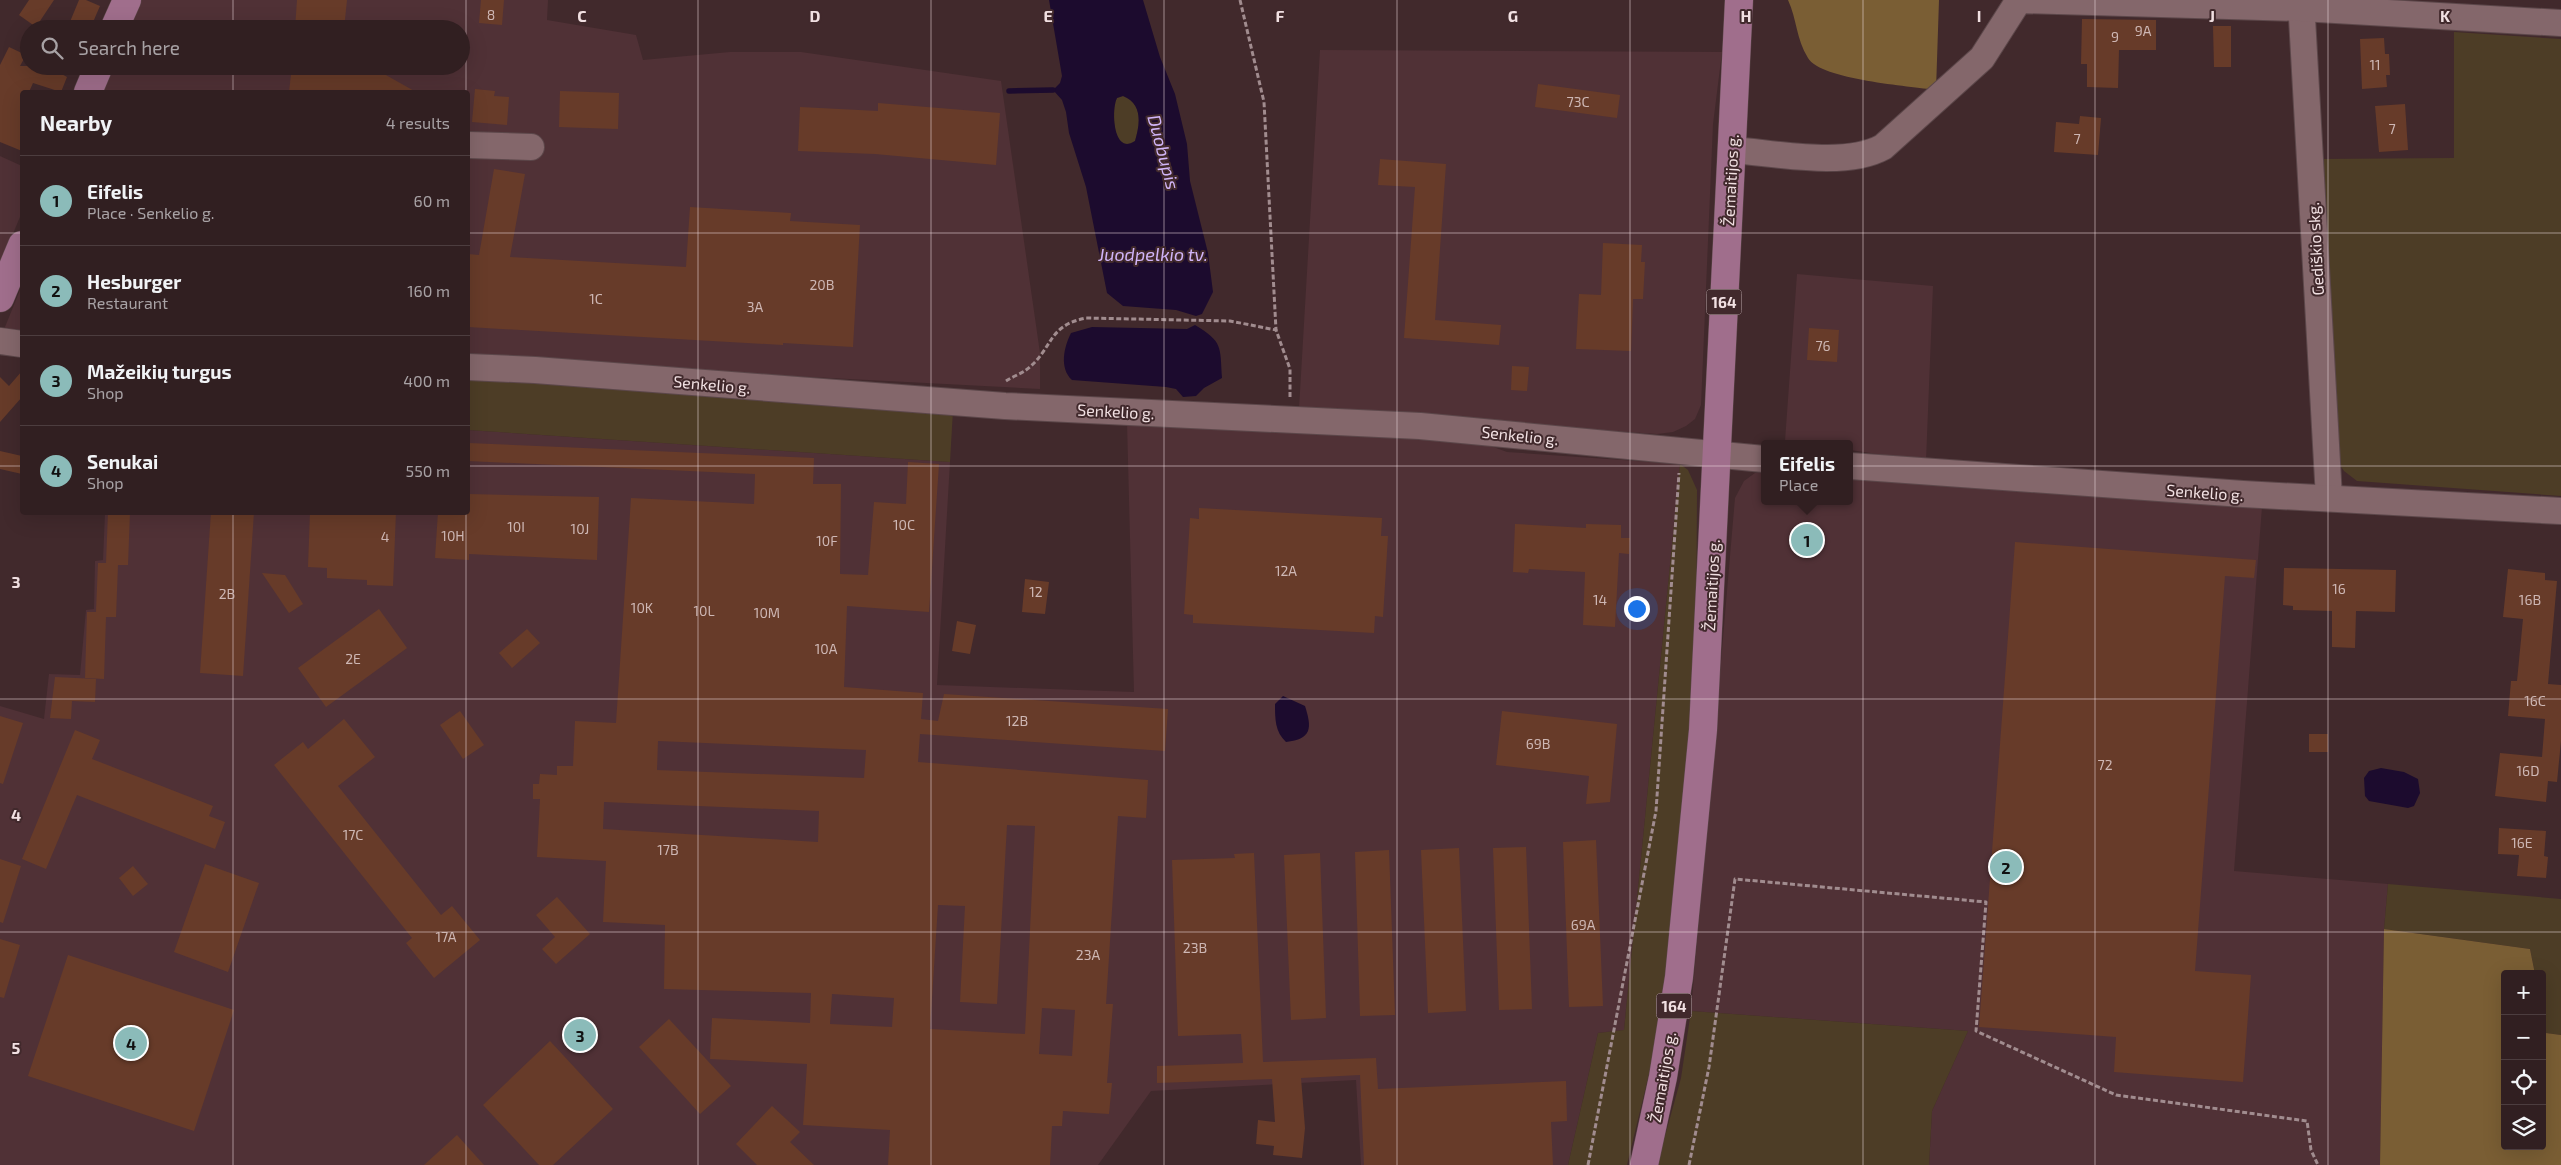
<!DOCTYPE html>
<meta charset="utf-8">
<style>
body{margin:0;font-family:"Exo 2",sans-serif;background:#3d2c2e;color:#f1f3f6}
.controls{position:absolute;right:15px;bottom:15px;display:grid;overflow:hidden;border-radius:5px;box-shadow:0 5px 20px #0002}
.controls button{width:45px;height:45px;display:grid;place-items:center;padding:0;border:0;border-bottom:1px solid #4c3d3f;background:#311f21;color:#f1f3f6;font:25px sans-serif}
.you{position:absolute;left:1636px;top:608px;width:18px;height:18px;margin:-12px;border:4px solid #fff;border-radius:50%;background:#1a73e8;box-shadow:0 0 0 8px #1a73e833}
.badge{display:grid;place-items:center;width:32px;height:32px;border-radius:50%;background:#8bbbb9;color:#111;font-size:16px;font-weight:700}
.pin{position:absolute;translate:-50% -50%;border:2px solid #fff;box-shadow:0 1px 5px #0006}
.popup{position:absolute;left:1761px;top:440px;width:92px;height:65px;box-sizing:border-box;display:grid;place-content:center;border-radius:5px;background:#311f21;filter:drop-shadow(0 1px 4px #0005);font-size:16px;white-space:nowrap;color:#a8a2a5}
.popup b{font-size:19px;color:#f1f3f6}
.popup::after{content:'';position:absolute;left:50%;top:100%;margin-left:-10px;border:10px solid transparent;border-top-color:#311f21}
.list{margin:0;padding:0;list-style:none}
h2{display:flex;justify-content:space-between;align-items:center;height:65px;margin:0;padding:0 20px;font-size:21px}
h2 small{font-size:16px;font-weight:400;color:#a8a2a5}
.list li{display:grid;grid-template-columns:32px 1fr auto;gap:15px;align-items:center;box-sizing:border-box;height:90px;padding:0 20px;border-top:1px solid #4c3d3f}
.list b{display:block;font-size:19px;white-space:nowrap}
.list p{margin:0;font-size:16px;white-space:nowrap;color:#a8a2a5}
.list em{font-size:16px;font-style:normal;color:#a8a2a5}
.icon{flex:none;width:28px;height:28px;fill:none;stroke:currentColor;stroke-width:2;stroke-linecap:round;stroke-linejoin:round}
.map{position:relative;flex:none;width:2561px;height:1165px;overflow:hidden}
.search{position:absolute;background:#311f21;box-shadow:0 5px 20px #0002;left:20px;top:20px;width:450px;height:55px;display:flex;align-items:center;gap:12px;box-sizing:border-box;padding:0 18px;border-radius:28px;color:#a8a2a5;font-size:19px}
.panel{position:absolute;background:#311f21;box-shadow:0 5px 20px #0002;left:20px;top:90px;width:450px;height:425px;border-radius:5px}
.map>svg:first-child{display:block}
.built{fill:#503136}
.green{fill:#4d3d26}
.forest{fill:#7a5e34}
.water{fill:#1c0b2e;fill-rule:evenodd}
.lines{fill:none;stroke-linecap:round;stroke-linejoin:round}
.stream{stroke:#1c0b2e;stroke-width:5.5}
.building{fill:#673b29;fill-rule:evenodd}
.minor-casing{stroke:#5c474a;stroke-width:28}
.major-casing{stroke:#5c474a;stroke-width:29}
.path{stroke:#a18c8f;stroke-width:3;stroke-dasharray:5 2.5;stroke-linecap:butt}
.minor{stroke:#84676b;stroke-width:26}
.major{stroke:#a06e8c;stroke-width:28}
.grid{fill:none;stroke:#f1e0e2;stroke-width:1;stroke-opacity:0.55}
.labels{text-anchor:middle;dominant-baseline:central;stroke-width:4;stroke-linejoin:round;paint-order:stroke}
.number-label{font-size:14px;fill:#ceb7b4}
.shield{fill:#41292c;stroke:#bca9ab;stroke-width:1}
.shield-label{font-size:15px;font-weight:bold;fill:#f1e0e2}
.street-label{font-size:16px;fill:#f1e0e2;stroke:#41292c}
.water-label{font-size:18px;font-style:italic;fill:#d1b5f9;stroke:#41292c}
.grid-label{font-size:16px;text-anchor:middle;font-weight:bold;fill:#f1e0e2;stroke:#41292c;stroke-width:4;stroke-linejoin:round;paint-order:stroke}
</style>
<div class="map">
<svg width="2561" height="1165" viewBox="0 0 2561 1165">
<rect width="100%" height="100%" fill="#41292c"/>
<g class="built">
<path d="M 141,0 L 548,0 L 547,20 L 636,35 L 643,60 L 730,52 L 801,52 L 1001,81 L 1040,353 L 1040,389 L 468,359 L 468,92 L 102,92 L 113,66 L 461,66 L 461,29 L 129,29 Z"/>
<path d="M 1320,50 L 1722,52 L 1713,124 L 1701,405 L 1695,419 L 1686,426 L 1673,432 L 1657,434 L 1299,409 Z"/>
<path d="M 0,156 L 22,166 L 22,212 L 0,265 Z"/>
<path d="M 1797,274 L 1933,286 L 1926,461 L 1850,450 L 1850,444 L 1804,444 L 1785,441 Z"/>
<path d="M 22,285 L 22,335 L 10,335 L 5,327 Z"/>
<path d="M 1127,422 L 1477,441 L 1507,452 L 1680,464 L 1624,1030 L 1598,1033 L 1568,1165 L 1361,1165 L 1356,1080 L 1151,1091 L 1098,1165 L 0,1165 L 0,706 L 44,719 L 49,674 L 80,675 L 86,610 L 94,609 L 95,561 L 103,560 L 105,513 L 468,512 L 468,430 L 950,462 L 937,685 L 1134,692 Z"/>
<path d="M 1764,471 L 1764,501 L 1850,501 L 1850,476 L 2262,507 L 2234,871 L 2388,884 L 2384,929 L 2380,1165 L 1929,1165 L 1932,1111 L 1968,1031 L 1691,1011 L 1735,498 L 1744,481 L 1755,473 Z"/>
</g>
<g class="green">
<path d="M 2454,32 L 2561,39 L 2561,496 L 2357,481 L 2344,471 L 2339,464 L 2321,159 L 2454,158 Z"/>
<path d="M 1123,96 C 1143,104 1140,124 1135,141 C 1112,156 1111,110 1117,98 Z"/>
<path d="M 468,377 L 953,410 L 950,462 L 468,430 Z"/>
<path d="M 1680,464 L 1688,470 L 1697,490 L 1696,669 L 1674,916 L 1653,1057 L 1627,1165 L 1568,1165 L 1598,1033 L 1624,1030 Z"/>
<path d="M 2388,884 L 2561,899 L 2561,1035 L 2546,1033 L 2542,1013 L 2542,974 L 2535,974 L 2530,949 L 2384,929 Z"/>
<path d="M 1691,1011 L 1968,1031 L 1932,1111 L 1929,1165 L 1657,1165 L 1681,1078 Z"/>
</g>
<g class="forest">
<path d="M 1788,0 L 1939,0 L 1936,90 C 1910,86 1821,80 1808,58 C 1796,39 1797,19 1788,0 Z"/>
<path d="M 2384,929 L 2530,949 L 2535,974 L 2505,974 L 2505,1146 L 2542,1146 L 2542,1013 L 2546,1033 L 2561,1035 L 2561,1165 L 2380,1165 Z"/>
</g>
<g class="water">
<path d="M 1049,0 L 1143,0 L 1160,57 L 1175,94 L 1187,144 L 1190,181 L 1208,253 L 1213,292 L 1202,314 L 1196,316 L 1176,310 L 1123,306 L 1107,293 L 1086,187 L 1069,133 L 1066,112 L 1062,100 L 1053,90 L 1060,83 L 1062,76 ZM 1123,96 C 1143,104 1140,124 1135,141 C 1113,156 1111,109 1117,98 Z"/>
<path d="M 1195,325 C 1223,342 1220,346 1222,378 L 1204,388 L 1196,396 L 1183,397 L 1176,389 L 1166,387 L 1072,380 C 1059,368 1064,347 1071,333 L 1092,327 L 1187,329 Z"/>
<path d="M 1283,696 L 1305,706 C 1312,728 1312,739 1286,742 C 1275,732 1275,719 1275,704 Z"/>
<path d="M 2381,768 L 2404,772 L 2418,779 L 2420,793 L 2414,806 L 2408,808 L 2369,801 L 2365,796 L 2364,778 L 2369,771 Z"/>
</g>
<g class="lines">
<path class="stream" d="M 1009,91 L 1053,90"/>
</g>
<g class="building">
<path d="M 29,0 L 54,0 L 36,27 L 19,15 Z"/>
<path d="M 79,0 L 86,0 L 100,6 L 90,29 L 67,29 Z"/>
<path d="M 297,0 L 347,0 L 344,29 L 295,29 Z"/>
<path d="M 481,0 L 504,0 L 502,25 L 479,23 Z"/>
<path d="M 2082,19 L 2156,20 L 2156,50 L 2119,50 L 2118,88 L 2087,87 L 2087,64 L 2081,64 Z"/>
<path d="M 2213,26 L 2231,26 L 2231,67 L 2214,67 Z"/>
<path d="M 2384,38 L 2385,54 L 2389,54 L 2390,75 L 2386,75 L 2387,87 L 2362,89 L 2360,39 Z"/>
<path d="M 9,47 L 26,55 L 20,66 L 47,66 L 67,77 L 61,92 L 33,83 L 29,92 L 22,92 L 22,151 L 0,142 L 0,65 Z"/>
<path d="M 292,66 L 351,66 L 377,70 L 416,92 L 289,92 Z"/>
<path d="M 1538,84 L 1620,95 L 1617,118 L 1535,107 Z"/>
<path d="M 475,89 L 495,91 L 494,96 L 509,97 L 507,125 L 472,122 Z"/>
<path d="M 560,91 L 619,93 L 618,129 L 559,127 Z"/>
<path d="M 878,103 L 1000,113 L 996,165 L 875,154 L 798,151 L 800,107 L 878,111 Z"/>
<path d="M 2405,104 L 2408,150 L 2379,152 L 2375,106 Z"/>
<path d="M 2080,116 L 2101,118 L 2098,155 L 2054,152 L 2056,122 L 2079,124 Z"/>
<path d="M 1380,159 L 1446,164 L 1435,320 L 1501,325 L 1499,345 L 1404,338 L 1415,187 L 1378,185 Z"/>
<path d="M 494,169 L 525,174 L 510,257 L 686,267 L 690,207 L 791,213 L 790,221 L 860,225 L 853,347 L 783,343 L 783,345 L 468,327 L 468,254 L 479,255 Z"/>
<path d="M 1603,243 L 1642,245 L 1641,262 L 1645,262 L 1643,299 L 1633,299 L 1631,351 L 1576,349 L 1579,294 L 1601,295 Z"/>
<path d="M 1809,328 L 1839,330 L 1837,362 L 1807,360 Z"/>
<path d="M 1512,366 L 1529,367 L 1527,391 L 1511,390 Z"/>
<path d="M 22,371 L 22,397 L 0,422 L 0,377 L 9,386 Z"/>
<path d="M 468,443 L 814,458 L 813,484 L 841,484 L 840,574 L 868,575 L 874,502 L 906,504 L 908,462 L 939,464 L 929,612 L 847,606 L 844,687 L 923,693 L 921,719 L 938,721 L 944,694 L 1168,709 L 1165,751 L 920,734 L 918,762 L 1148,780 L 1146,818 L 1118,816 L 1106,1004 L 1113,1004 L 1107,1083 L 1112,1083 L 1109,1114 L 1063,1111 L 1062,1126 L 1052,1126 L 1050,1165 L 888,1165 L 890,1130 L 803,1125 L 807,1064 L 710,1059 L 712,1018 L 810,1023 L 811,993 L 664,989 L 665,925 L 603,922 L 606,861 L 537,857 L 540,799 L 533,799 L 533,784 L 539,784 L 540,774 L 557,775 L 557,766 L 573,766 L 575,721 L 616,723 L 631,498 L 754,504 L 755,474 L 468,461 ZM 658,741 L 866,750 L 864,778 L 657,770 ZM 604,802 L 819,811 L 818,842 L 603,829 ZM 1007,825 L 1035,826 L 1025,1034 L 930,1029 L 938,905 L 965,906 L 960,1002 L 997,1004 ZM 832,994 L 894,998 L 892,1027 L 830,1024 ZM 1042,1008 L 1075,1010 L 1072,1056 L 1039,1054 Z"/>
<path d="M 0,451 L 22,456 L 22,474 L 0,469 Z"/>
<path d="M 468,494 L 599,497 L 597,560 L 469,554 L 469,560 L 435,558 L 438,512 L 468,512 Z"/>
<path d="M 1199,508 L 1382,518 L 1381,536 L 1388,536 L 1383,617 L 1375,616 L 1374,633 L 1193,623 L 1193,615 L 1184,614 L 1190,518 L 1199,519 Z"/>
<path d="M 108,512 L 130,512 L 128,565 L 118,565 L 116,617 L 106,617 L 104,679 L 85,678 L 87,612 L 96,612 L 98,563 L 106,563 Z"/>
<path d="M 211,512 L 254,512 L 243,676 L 200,673 Z"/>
<path d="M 310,512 L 396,512 L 393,586 L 367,585 L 367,580 L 327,578 L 327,568 L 308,567 Z"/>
<path d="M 1515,524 L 1586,528 L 1586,524 L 1621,525 L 1621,538 L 1630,538 L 1629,554 L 1619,553 L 1615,627 L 1583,625 L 1585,572 L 1529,569 L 1528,573 L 1513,572 Z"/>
<path d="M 2015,542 L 2256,560 L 2254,578 L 2225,576 L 2195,971 L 2251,975 L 2243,1082 L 2114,1072 L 2116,1037 L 1979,1027 Z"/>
<path d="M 2284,568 L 2396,570 L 2395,612 L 2356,611 L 2355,648 L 2332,647 L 2332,611 L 2293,610 L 2293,606 L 2283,605 Z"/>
<path d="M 2508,569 L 2545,573 L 2545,580 L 2557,581 L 2548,684 L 2561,685 L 2561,741 L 2557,782 L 2548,781 L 2546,802 L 2495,796 L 2500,753 L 2542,757 L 2545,719 L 2508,716 L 2511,681 L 2517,681 L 2523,619 L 2503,617 Z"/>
<path d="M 262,573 L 285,575 L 303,604 L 289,613 Z"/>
<path d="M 1025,579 L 1049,582 L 1045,614 L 1022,612 Z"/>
<path d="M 379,609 L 407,648 L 326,707 L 298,668 Z"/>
<path d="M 957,621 L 976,625 L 970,654 L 952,651 Z"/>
<path d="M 527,629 L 540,643 L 512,668 L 499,653 Z"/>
<path d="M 55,677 L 96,679 L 95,702 L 72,701 L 71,719 L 50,718 Z"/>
<path d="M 460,711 L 484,745 L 463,759 L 440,725 Z"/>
<path d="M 1502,711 L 1617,724 L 1610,802 L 1586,804 L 1589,776 L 1496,765 Z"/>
<path d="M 0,716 L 23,723 L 3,784 L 0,783 Z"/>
<path d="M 344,719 L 375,757 L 338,786 L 441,915 L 452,906 L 480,940 L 434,978 L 406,943 L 412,938 L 274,765 L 303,742 L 308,749 Z"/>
<path d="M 75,730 L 100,740 L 92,759 L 213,806 L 209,816 L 225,822 L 215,849 L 77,795 L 46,869 L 22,859 Z"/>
<rect x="2309" y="734" width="19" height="18"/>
<path d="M 2499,828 L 2546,831 L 2544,856 L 2548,857 L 2546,878 L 2517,876 L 2519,855 L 2498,854 Z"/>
<path d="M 1596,840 L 1603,1006 L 1569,1007 L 1563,842 Z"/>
<path d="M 1526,847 L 1532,1009 L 1499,1010 L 1493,848 Z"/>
<path d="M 1459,848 L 1466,1011 L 1428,1013 L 1421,850 Z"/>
<path d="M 1389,850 L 1395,1015 L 1360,1016 L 1355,852 Z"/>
<path d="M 1254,853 L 1263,1062 L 1376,1058 L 1378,1089 L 1566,1081 L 1567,1121 L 1551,1122 L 1553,1165 L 1364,1165 L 1360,1075 L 1301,1078 L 1305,1128 L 1302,1158 L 1273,1155 L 1274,1146 L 1256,1144 L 1258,1120 L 1275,1122 L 1272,1079 L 1157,1083 L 1157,1066 L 1243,1063 L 1241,1034 L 1178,1036 L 1172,860 L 1235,858 L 1234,854 Z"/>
<path d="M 1320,853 L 1326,1018 L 1291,1020 L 1284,855 Z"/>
<path d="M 0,859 L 21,866 L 3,923 L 0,922 Z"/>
<path d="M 205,864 L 259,883 L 228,972 L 174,952 Z"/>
<path d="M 133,866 L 148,884 L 133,896 L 119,878 Z"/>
<path d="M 557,897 L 590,934 L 556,964 L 542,949 L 555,937 L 536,915 Z"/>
<path d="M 0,939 L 20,945 L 4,998 L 0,997 Z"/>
<path d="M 68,955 L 234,1010 L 194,1131 L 28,1076 Z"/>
<path d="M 669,1019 L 731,1086 L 700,1114 L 639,1047 Z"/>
<path d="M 550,1041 L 613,1109 L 553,1165 L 539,1165 L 483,1105 Z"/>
<path d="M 772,1106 L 800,1132 L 790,1142 L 814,1165 L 757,1165 L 736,1144 Z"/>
<path d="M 457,1135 L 484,1165 L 424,1165 Z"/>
</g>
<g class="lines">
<g class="minor-casing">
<g id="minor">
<path d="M 2301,0 L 2329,498"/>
<path d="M 468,145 L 531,147"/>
<path d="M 1732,150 C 1775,153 1845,168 1883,147 L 1982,58 L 2019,0 L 2301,8 L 2561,23"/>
<path d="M 0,341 L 22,344"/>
<path d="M 468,367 L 535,370 L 1005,406 L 1420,426 L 1764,459"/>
<path d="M 1850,466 L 2243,494 L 2561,511"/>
</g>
</g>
<g class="major-casing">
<g id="major">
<path d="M 114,29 L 127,0"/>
<path d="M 88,92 L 99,66"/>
<path d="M 0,298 L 22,245"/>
<path d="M 1644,1165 L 1663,1077 L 1679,977 L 1703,730 L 1739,0"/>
</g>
</g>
<g class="path">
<path d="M 1240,0 L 1264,102 L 1276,330"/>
<path d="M 1006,381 C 1012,377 1020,374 1026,370 C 1054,349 1046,326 1086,318 L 1230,321 L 1276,330 L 1290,369 L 1290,399"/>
<path d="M 1588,1165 L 1656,811 L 1679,473"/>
<path d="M 1689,1165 L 1709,1067 L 1735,879 L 1986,902 L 1976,1031 L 2116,1095 L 2307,1121 L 2311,1150 L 2318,1165"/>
</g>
<use href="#minor" class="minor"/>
<use href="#major" class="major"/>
</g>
<path class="grid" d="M 233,0 L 233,29M 466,0 L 466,92M 698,0 L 698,1165M 931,0 L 931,1165M 1164,0 L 1164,1165M 1397,0 L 1397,1165M 1630,0 L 1630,1165M 1863,0 L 1863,1165M 2095,0 L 2095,1165M 2328,0 L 2328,1165M 233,66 L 233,92M 0,233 L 22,233M 468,233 L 2561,233M 0,466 L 22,466M 468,466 L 2561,466M 233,512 L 233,1165M 466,512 L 466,1165M 0,699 L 2561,699M 0,932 L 2561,932"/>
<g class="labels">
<g class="number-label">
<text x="491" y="14">8</text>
<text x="2143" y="30">9A</text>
<text x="2115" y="36">9</text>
<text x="2375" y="64">11</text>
<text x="1578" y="101">73C</text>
<text x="2392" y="128">7</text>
<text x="2077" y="138">7</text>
<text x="822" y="284">20B</text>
<text x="596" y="298">1C</text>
<text x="755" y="306">3A</text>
<text x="1823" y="345">76</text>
<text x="904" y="524">10C</text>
<text x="516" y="526">10I</text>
<text x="580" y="528">10J</text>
<text x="453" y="535">10H</text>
<text x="385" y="536">4</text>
<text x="827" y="540">10F</text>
<text x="1286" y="570">12A</text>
<text x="2339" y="588">16</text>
<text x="1036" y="591">12</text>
<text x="227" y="593">2B</text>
<text x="1600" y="599">14</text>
<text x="2530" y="599">16B</text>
<text x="642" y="607">10K</text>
<text x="704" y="610">10L</text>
<text x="767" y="612">10M</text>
<text x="826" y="648">10A</text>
<text x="353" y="658">2E</text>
<text x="2535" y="700">16C</text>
<text x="1017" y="720">12B</text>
<text x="1538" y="743">69B</text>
<text x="2105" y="764">72</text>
<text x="2528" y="770">16D</text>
<text x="353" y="834">17C</text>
<text x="2522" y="842">16E</text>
<text x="668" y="849">17B</text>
<text x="1583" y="924">69A</text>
<text x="446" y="936">17A</text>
<text x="1195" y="947">23B</text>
<text x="1088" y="954">23A</text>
</g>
<g class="shield">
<rect x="1706.5" y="289.5" width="35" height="25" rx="4"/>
<rect x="1656.5" y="993.5" width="35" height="25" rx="4"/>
</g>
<g class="shield-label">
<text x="1724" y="302">164</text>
<text x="1674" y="1006">164</text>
</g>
<g class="street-label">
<text transform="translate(1730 180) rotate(-87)">Žemaitijos g.</text>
<text transform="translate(2315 249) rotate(-93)">Gediškio skg.</text>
<text transform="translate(712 384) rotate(5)">Senkelio g.</text>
<text transform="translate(1116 411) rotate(3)">Senkelio g.</text>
<text transform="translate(1520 435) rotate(6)">Senkelio g.</text>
<text transform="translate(2205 492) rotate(4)">Senkelio g.</text>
<text transform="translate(1711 585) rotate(-87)">Žemaitijos g.</text>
<text transform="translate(1662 1077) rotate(-80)">Žemaitijos g.</text>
</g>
<g class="water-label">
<text transform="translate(1164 152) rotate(75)">Duobupis</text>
<text x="1153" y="254">Juodpelkio tv.</text>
</g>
</g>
<g class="grid-label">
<text x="582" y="22">C</text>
<text x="815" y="22">D</text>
<text x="1048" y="22">E</text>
<text x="1280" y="22">F</text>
<text x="1513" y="22">G</text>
<text x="1746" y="22">H</text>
<text x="1979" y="22">I</text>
<text x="2212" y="22">J</text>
<text x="2445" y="22">K</text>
<text x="16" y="588">3</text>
<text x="16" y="821">4</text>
<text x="16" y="1054">5</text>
</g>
</svg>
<div class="controls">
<button>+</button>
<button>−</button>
<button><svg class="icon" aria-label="locate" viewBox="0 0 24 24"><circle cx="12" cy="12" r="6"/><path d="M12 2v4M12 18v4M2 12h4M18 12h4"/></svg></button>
<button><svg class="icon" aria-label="layers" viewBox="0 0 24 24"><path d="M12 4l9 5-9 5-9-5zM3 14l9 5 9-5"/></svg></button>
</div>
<div class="you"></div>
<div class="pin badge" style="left:1807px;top:540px">1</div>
<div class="popup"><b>Eifelis</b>Place</div>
<div class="pin badge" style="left:2006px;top:867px">2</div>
<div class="pin badge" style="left:580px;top:1035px">3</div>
<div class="pin badge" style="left:131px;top:1043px">4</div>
<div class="search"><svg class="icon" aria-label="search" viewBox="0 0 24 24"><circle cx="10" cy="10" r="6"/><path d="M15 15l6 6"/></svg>Search here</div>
<section class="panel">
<h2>Nearby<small>4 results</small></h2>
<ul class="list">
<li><span class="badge">1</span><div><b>Eifelis</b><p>Place · Senkelio g.</p></div><em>60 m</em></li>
<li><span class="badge">2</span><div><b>Hesburger</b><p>Restaurant</p></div><em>160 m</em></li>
<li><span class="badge">3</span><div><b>Mažeikių turgus</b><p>Shop</p></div><em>400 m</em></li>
<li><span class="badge">4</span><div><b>Senukai</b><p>Shop</p></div><em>550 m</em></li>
</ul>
</section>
</div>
